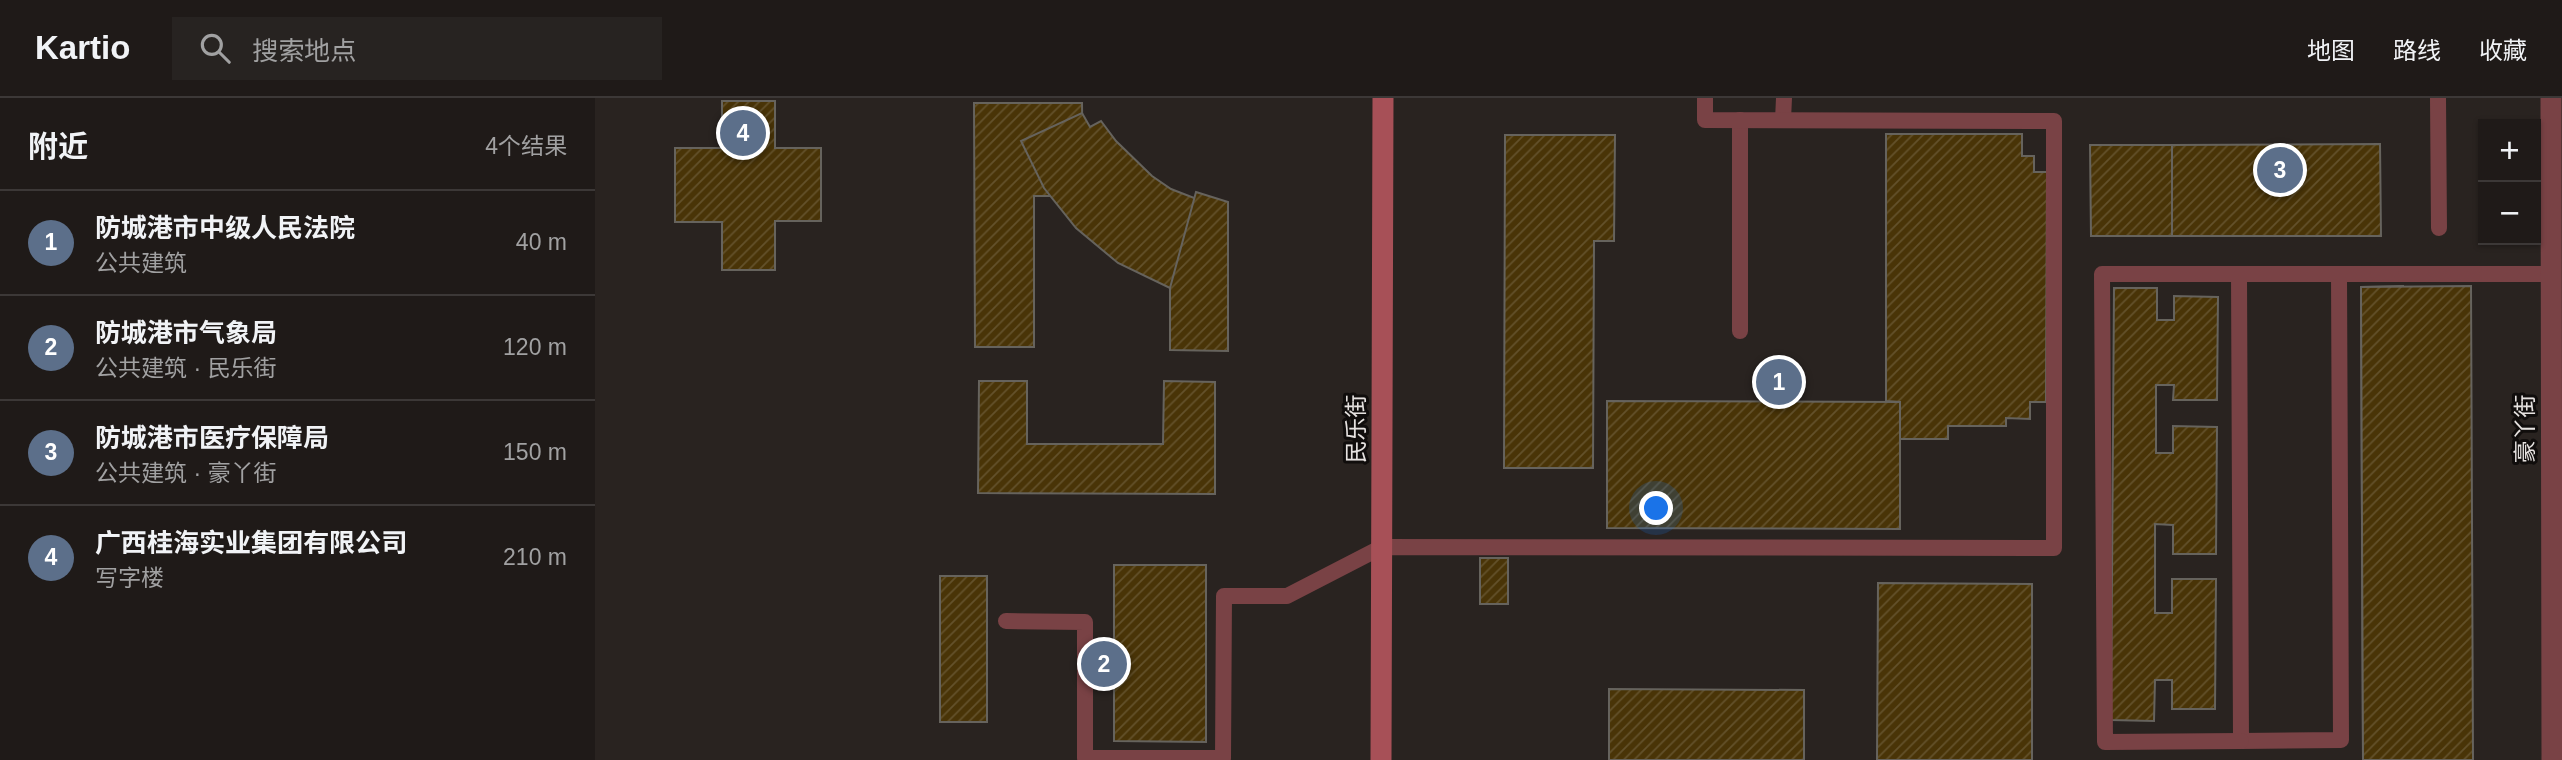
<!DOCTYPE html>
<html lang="zh">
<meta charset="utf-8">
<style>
body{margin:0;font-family:Arial,"Noto Sans SC",sans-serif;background:#272321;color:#f1f3f6}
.controls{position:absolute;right:21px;top:21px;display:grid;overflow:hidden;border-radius:0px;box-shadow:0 2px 5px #0004}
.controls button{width:63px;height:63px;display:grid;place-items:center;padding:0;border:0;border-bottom:2px solid #3c3837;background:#1f1a18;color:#f1f3f6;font:35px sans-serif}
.you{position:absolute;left:1062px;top:411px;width:24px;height:24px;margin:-18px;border:5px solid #fff;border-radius:50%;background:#1a73e8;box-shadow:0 0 0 10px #1a73e833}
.badge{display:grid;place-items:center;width:46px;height:46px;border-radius:50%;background:#1a73e8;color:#fff;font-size:23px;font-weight:700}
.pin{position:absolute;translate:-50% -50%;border:4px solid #fff;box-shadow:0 2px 7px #0006}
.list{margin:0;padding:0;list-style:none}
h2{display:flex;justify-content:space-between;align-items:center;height:91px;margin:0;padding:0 28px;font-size:30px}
h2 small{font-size:23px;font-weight:400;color:#a1a1a2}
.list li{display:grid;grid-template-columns:46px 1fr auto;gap:21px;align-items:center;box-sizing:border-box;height:105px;padding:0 28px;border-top:2px solid #3c3837}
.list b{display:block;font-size:26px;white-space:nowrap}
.list p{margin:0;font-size:23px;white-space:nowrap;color:#a1a1a2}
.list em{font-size:23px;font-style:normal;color:#a1a1a2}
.icon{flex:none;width:38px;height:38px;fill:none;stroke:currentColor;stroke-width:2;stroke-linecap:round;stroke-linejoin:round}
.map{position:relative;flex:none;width:1967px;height:662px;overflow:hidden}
header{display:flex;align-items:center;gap:42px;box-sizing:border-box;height:98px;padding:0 35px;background:#1f1a18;border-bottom:2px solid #3c3837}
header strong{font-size:33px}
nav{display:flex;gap:38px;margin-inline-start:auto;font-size:24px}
.search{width:490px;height:63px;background:#272321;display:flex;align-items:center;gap:18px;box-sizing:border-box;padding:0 24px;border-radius:0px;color:#a1a1a2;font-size:26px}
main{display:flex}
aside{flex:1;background:#1f1a18}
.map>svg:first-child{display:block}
.building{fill:url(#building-hatch);stroke:#66635d;stroke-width:2}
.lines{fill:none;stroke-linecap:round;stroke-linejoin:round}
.lane{stroke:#794245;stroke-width:16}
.street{stroke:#794245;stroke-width:21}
.secondary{stroke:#a75057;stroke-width:21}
.labels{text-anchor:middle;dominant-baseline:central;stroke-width:6;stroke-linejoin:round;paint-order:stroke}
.street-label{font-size:23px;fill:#e6e2e0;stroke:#100d0c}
</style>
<header>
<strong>Kartio</strong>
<div class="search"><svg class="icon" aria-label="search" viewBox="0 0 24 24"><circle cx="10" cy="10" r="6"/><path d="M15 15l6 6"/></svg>搜索地点</div>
<nav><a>地图</a><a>路线</a><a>收藏</a></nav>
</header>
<main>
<aside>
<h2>附近<small>4个结果</small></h2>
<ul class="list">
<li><span class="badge" style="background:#5c6f8a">1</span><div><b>防城港市中级人民法院</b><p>公共建筑</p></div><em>40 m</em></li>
<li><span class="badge" style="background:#5c6f8a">2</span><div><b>防城港市气象局</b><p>公共建筑 · 民乐街</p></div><em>120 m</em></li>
<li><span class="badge" style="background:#5c6f8a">3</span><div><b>防城港市医疗保障局</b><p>公共建筑 · 豪丫街</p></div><em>150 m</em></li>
<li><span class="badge" style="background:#5c6f8a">4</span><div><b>广西桂海实业集团有限公司</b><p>写字楼</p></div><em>210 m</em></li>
</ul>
</aside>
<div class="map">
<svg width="1967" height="662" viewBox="0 0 1967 662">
<defs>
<pattern id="building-hatch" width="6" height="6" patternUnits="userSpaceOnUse" patternTransform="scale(1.75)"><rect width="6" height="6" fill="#493407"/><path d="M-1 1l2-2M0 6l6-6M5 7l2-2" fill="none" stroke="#63512b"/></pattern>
</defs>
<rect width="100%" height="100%" fill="#292320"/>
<g class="building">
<path d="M 127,3 L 180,3 L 180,50 L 226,50 L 226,123 L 180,123 L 180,172 L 127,172 L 127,124 L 80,124 L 80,50 L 127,50 Z"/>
<path d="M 379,5 L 487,5 L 488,98 L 439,98 L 439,249 L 380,249 Z"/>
<path d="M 487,15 L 495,29 L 506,23 L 521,43 L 557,78 L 576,91 L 620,108 L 617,118 L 627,123 L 603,197 L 575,190 L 523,165 L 481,130 L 449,90 L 426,43 Z"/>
<path d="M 1291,36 L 1427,36 L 1427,58 L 1439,58 L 1439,74 L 1452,74 L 1451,304 L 1435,304 L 1435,321 L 1411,320 L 1411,328 L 1353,328 L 1353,341 L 1305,341 L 1305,304 L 1291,303 Z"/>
<path d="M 910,37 L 1020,37 L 1019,143 L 999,143 L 998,370 L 909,370 Z"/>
<path d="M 1785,46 L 1786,138 L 1577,138 L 1577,47 Z"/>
<path d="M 1495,47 L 1577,47 L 1577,138 L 1496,138 Z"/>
<path d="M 601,94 L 633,104 L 633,253 L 575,252 L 575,190 Z"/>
<path d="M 1808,188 L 1808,223 L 1826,223 L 1826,202 L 1872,201 L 1872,301 L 1826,302 L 1826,278 L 1809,278 L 1809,345 L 1826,345 L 1826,321 L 1872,321 L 1872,422 L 1827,422 L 1827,405 L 1809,405 L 1809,463 L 1827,463 L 1827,441 L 1872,441 L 1873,539 L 1827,540 L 1827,522 L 1810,522 L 1810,581 L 1827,581 L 1827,560 L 1873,560 L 1873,655 L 1828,655 L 1828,637 L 1810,637 L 1810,662 L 1768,662 L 1766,189 Z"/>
<path d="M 1876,188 L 1878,662 L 1768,662 L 1766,189 Z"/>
<path d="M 1519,190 L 1562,190 L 1562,222 L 1579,222 L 1579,198 L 1623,199 L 1622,302 L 1578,302 L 1579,287 L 1561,287 L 1561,355 L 1578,355 L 1578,328 L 1622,329 L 1621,456 L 1578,456 L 1578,427 L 1560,426 L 1560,515 L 1577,515 L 1577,481 L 1621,481 L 1620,611 L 1577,611 L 1577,582 L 1560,582 L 1559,623 L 1516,622 Z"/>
<path d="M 384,283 L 432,283 L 432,346 L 568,346 L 569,283 L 620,284 L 620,396 L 383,395 Z"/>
<path d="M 1012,303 L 1305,304 L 1305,431 L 1012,430 Z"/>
<rect x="885" y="460" width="28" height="46"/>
<path d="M 519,467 L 611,467 L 611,644 L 519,643 Z"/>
<rect x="345" y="478" width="47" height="146"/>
<path d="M 1283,485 L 1437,486 L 1437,662 L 1282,662 Z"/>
<path d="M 1014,591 L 1209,592 L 1209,662 L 1014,662 Z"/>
</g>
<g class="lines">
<g class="lane">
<path d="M 1843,0 L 1844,130"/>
<path d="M 1188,22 L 1189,0"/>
<path d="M 1644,176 L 1646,643 L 1746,642 L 1744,176"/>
<path d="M 1145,233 L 1145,22"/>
<path d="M 411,523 L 490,524 L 490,660 L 628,660 L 629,498 L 692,498 L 787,449 L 1459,450 L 1459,23 L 1110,22 L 1110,0"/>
<path d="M 1646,643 L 1510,644 L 1507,176 L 1956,176"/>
</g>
<path class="street" d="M 1956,0 L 1957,662"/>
<path class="secondary" d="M 786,662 L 788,0"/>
</g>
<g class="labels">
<g class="street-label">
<text transform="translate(761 331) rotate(-90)">民乐街</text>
<text transform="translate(1930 331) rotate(-90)">豪丫街</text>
</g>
</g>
</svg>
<div class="controls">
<button>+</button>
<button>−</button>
</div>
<div class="you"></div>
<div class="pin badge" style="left:1184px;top:284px;background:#5c6f8a">1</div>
<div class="pin badge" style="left:509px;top:566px;background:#5c6f8a">2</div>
<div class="pin badge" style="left:1685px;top:72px;background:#5c6f8a">3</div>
<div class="pin badge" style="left:148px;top:35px;background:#5c6f8a">4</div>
</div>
</main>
